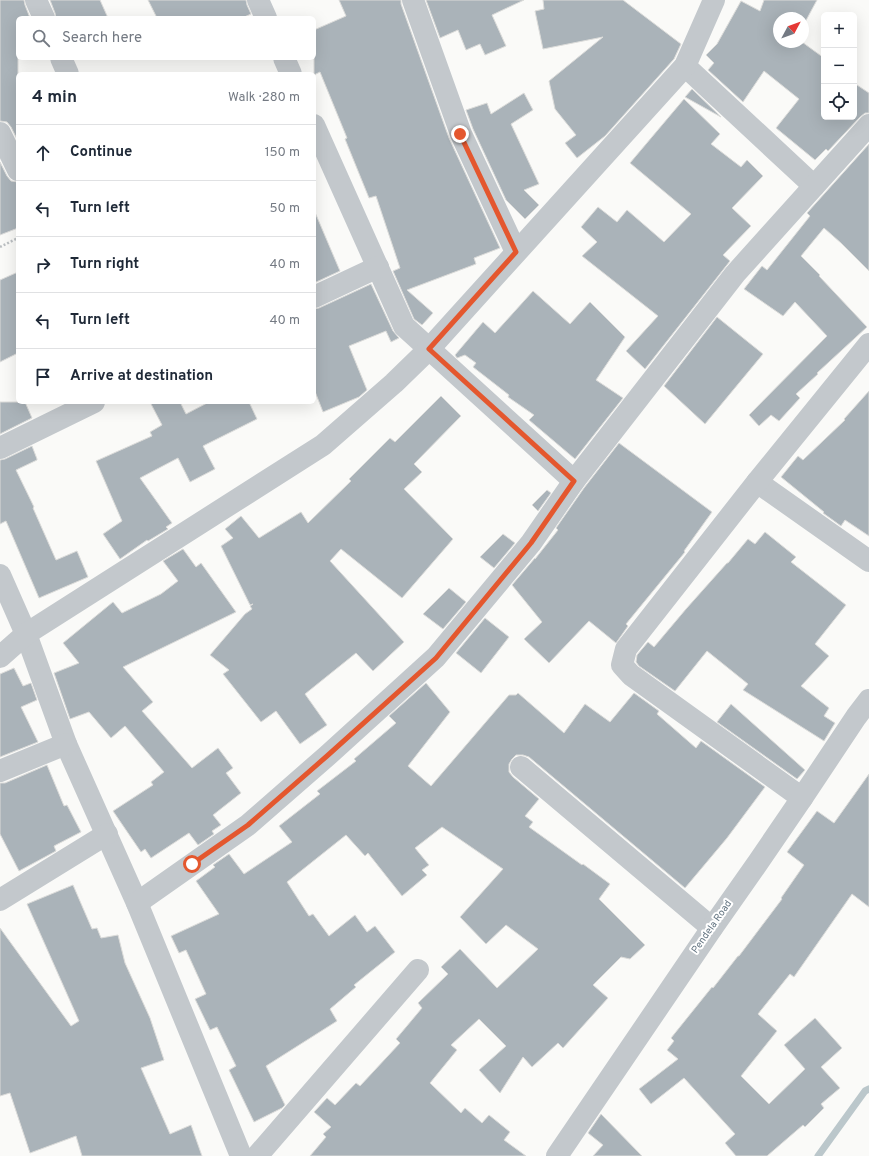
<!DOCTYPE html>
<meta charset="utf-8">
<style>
body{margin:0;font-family:Overpass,sans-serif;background:#f6f6f7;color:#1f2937}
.controls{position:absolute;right:12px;top:12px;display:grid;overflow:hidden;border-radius:6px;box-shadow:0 4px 16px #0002}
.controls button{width:36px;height:36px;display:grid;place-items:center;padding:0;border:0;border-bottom:1px solid #e0e1e3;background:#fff;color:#1f2937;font:20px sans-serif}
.compass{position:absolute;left:773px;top:12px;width:36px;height:36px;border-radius:50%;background:#fff;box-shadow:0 4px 16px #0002;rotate:49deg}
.stop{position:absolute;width:12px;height:12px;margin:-9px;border:3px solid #e4572e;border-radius:50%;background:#fff}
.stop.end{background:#e4572e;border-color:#fff;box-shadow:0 1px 4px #0008}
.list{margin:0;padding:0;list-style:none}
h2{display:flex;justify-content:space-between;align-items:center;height:52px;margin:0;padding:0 16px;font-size:17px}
h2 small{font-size:13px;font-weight:400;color:#747a83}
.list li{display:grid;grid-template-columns:26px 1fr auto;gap:12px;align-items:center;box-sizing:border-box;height:56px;padding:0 16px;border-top:1px solid #e0e1e3}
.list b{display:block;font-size:15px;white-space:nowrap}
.list em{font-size:13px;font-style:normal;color:#747a83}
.icon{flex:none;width:22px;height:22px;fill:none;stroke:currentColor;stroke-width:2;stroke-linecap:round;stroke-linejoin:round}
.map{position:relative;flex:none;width:869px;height:1156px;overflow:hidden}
.search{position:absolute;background:#fff;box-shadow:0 4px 16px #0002;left:16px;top:16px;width:300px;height:44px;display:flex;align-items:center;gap:10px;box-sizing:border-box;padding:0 14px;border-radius:6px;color:#747a83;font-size:15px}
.panel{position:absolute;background:#fff;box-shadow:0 4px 16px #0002;left:16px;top:72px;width:300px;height:332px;border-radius:6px}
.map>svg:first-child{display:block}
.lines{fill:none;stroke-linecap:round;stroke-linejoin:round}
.stream{stroke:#bbc7cb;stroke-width:7}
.building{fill:#aab3b9;stroke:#dcdcda}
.path{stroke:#bbbfc2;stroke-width:2.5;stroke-dasharray:2 2;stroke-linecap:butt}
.minor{stroke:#c3c8cc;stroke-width:22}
.route{stroke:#e4572e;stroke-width:5}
.labels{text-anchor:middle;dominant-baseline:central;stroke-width:4;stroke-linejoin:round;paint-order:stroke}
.street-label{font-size:10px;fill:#657683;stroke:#fff}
</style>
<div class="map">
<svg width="869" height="1156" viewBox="0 0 869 1156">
<rect width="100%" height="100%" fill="#fafaf8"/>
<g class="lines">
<path class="stream" d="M 818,1156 L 865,1091 L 869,1089"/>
</g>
<g class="building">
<path d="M 0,0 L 24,0 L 25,5 L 30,18 L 18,18 L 18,141 L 11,127 L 7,122 L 0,121 Z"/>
<path d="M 50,0 L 100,0 L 108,18 L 56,18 L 55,13 Z"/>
<path d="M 148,0 L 246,0 L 247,5 L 251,14 L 242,18 L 157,18 Z"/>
<path d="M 339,0 L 401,0 L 401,4 L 449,138 L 500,248 L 474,258 L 476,264 L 407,290 L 433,313 L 422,325 L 414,319 L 393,271 L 400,268 L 376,196 L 369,198 L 345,139 L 347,138 L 320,72 L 314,75 L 314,30 L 346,16 Z"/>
<path d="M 426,0 L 524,0 L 492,15 L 506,46 L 485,55 L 480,44 L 466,50 L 458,30 L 440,38 Z"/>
<path d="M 543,0 L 623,0 L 681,44 L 674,59 L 605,136 L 577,158 L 565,143 L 576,135 L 555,109 L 549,81 L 603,37 L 543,49 L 535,11 L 544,9 Z"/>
<path d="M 764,0 L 817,0 L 803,26 L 803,18 L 779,18 L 779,42 L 802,42 L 824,58 L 824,117 L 854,117 L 854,83 L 869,93 L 869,113 L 865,113 L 860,117 L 828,151 L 826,149 L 815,160 L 776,128 L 799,99 L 764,71 L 743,102 L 708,70 L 714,63 L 706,55 L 717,44 L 741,1 L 760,11 Z"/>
<path d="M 692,89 L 721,117 L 685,97 Z"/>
<path d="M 524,93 L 533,110 L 511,124 L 539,184 L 524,190 L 539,205 L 525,219 L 506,200 L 473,129 L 466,110 L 487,103 L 491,114 Z"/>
<path d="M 684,99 L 720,134 L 711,144 L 741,167 L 747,160 L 763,176 L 732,208 L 751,226 L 723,255 L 730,261 L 645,369 L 626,351 L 658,316 L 582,256 L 597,242 L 581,227 L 598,207 L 617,222 L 627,210 L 664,242 L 691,214 L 630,163 Z"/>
<path d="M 869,144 L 869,271 L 841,243 L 824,228 L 801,256 L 820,275 L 819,276 L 867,327 L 817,373 L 818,374 L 796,394 L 800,398 L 779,421 L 771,415 L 759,426 L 749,415 L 827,336 L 795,302 L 783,316 L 744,289 L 762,266 L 767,270 L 810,216 L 807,213 Z"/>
<path d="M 0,162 L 7,176 L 11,181 L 18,182 L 18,228 L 0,235 Z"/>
<path d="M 314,210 L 340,271 L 314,283 Z"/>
<path d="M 18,272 L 18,353 L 0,362 L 0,280 Z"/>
<path d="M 371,284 L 393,331 L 399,338 L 391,342 L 386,331 L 349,346 L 367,390 L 359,397 L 323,412 L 314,389 L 314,309 L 319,308 Z"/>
<path d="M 533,291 L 570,324 L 590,302 L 625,337 L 596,380 L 623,398 L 575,459 L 529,420 L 534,415 L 508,397 L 509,395 L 473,367 L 476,363 L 465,355 L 457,358 L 455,355 L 483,322 L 495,333 Z"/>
<path d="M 717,317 L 763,354 L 705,424 L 664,386 Z"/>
<path d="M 869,391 L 869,536 L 845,520 L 841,526 L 823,513 L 824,512 L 781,477 L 798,456 L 803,460 L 845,420 L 844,419 Z"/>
<path d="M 441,396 L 461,416 L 414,464 L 422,472 L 404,489 L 453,539 L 402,598 L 341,549 L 330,561 L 404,642 L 373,671 L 356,653 L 305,694 L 327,725 L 300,744 L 276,711 L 261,722 L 223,674 L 229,670 L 210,655 L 245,614 L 252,609 L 250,606 L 253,604 L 250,605 L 221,546 L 233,538 L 225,529 L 241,516 L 259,538 L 301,512 L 308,523 L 351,481 L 349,479 L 390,438 L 395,442 Z"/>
<path d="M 0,402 L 25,402 L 32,418 L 0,434 Z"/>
<path d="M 150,402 L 180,402 L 186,414 L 209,402 L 249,402 L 257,419 L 203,446 L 215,469 L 190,482 L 178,458 L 140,478 L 172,523 L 166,527 L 168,529 L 148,541 L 147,540 L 120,559 L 103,534 L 122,521 L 96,461 L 152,436 L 150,432 L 162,425 Z"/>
<path d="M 619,443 L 712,512 L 684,551 L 685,552 L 626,624 L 628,626 L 616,643 L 589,621 L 549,663 L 524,639 L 542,622 L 512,585 L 535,558 L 535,559 L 558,530 L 556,528 L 584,488 Z"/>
<path d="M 32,446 L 37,459 L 37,460 L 16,470 L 34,507 L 33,508 L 56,560 L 77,551 L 88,577 L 39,598 L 6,521 L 0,524 L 0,460 L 5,459 Z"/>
<path d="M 547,490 L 551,493 L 538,511 L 532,505 Z"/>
<path d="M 765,532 L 796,557 L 791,562 L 846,605 L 815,644 L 829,656 L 801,686 L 829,708 L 824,716 L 835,723 L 824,741 L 743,690 L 748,684 L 707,651 L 675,691 L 639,666 L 636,662 L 637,655 L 648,642 L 654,647 L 686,609 L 727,563 L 728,563 L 748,539 L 755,544 Z"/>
<path d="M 503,534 L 515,543 L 494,568 L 480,557 Z"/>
<path d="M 183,549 L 196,567 L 201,563 L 236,612 L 123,667 L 153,702 L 142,711 L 192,768 L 218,748 L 233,768 L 226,773 L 241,793 L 213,815 L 221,825 L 212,831 L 214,834 L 198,845 L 189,833 L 151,858 L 145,849 L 141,852 L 113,811 L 153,785 L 151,782 L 164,772 L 125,726 L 111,738 L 89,712 L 70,719 L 54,673 L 79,663 L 63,643 L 113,602 L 122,613 L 161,594 L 178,581 L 163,561 Z"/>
<path d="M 449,588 L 466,602 L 443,629 L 423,614 Z"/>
<path d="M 485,618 L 509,637 L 481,673 L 456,653 Z"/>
<path d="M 14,668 L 23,686 L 31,683 L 37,700 L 21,707 L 38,742 L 0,757 L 0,674 Z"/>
<path d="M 426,683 L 450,712 L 408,766 L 431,786 L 509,695 L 516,695 L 518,693 L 564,733 L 585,704 L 610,722 L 634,693 L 659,711 L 657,714 L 696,748 L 701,741 L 765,787 L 727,838 L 685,888 L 529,757 L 523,755 L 516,755 L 512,759 L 509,764 L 509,772 L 513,777 L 539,799 L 525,816 L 533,822 L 529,827 L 582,865 L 583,864 L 610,884 L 599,899 L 645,945 L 630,959 L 621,957 L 593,985 L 608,998 L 563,1048 L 558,1043 L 532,1067 L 523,1057 L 500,1093 L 479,1070 L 506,1046 L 479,1019 L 451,1045 L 457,1050 L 430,1083 L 461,1113 L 465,1108 L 482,1123 L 489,1115 L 510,1132 L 504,1140 L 526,1156 L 310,1156 L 326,1137 L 323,1134 L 331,1127 L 314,1112 L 327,1098 L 335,1105 L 356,1083 L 360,1086 L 400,1043 L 396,1039 L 422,1008 L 418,1003 L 448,974 L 441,967 L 460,949 L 497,988 L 538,949 L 506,925 L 486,944 L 460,917 L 503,869 L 442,827 L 415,848 L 429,865 L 422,870 L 427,875 L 402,896 L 368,853 L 365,856 L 346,835 L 287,882 L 309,916 L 313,914 L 329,936 L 355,915 L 367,932 L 375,926 L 395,952 L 354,985 L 356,987 L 330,1009 L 337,1021 L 266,1066 L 285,1105 L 282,1108 L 254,1122 L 229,1070 L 236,1066 L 217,1027 L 210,1030 L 195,999 L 206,994 L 186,950 L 179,953 L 171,936 L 219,914 L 196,881 L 215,867 L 213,865 L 229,854 L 244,874 L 292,842 L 279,826 L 320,794 L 317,791 L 356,761 L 354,759 L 396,723 L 389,716 Z"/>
<path d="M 731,704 L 805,770 L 797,779 L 717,722 Z"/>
<path d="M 47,765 L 64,806 L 67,805 L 81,832 L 54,846 L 56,851 L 45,857 L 19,871 L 0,834 L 0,783 L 5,783 Z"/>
<path d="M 869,774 L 869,907 L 852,894 L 794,977 L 790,974 L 758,1014 L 777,1031 L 741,1076 L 769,1104 L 805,1069 L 784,1045 L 815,1018 L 842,1048 L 821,1067 L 840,1088 L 821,1104 L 824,1108 L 805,1127 L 803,1125 L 767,1156 L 736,1156 L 725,1143 L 735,1134 L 684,1078 L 651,1104 L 639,1089 L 678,1059 L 667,1050 L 674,1041 L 671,1038 L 712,987 L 713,988 L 738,956 L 739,956 L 782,899 L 781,898 L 804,865 L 787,852 L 817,811 L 834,823 Z"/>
<path d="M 73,885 L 92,929 L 97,928 L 101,938 L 118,935 L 125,963 L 150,1018 L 164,1060 L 141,1068 L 170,1134 L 191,1125 L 202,1156 L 82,1156 L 76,1136 L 30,1153 L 10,1093 L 0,1096 L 0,928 L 71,1026 L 79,1021 L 27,904 Z"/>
<path d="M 601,1114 L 642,1156 L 593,1156 L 603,1145 L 588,1133 Z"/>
</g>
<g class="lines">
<path class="path" d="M 0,247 L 18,238"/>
<g class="minor">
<path d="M 36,0 L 44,18"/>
<path d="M 258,0 L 266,18"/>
<path d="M 413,0 L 461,134 L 516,252"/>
<path d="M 61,58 L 68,74"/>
<path d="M 284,58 L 291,74"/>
<path d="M 685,66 L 814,186"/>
<path d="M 314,125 L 404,326 L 574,481"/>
<path d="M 0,133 L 18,170"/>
<path d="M 314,297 L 378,267"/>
<path d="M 0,448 L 94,402"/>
<path d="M 757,482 L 869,561"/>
<path d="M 0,575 L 26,634 L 66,744 L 137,903 L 241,1156"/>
<path d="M 0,657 L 26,634 L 323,445 L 394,383 L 429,349 L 685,66 L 714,0"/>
<path d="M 521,767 L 712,928"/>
<path d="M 0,771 L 66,744"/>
<path d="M 802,798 L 631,675 L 622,665 L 626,649 L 757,482 L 869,344"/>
<path d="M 0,900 L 107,834"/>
<path d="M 137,903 L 248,825 L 327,756 L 436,657 L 531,543 L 574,481 L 735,274 L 869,125"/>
<path d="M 257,1156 L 418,970"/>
<path d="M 557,1156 L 712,928 L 759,861 L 802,798 L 856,717 L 869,700"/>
</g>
</g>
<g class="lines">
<path class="route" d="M 192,864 L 248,825 L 327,756 L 436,658 L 531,543 L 574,481 L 429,349 L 516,252 L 460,134"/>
</g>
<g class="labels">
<g class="street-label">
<text transform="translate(712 927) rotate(-55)">Pendela Road</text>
</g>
</g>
</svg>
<div class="controls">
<button>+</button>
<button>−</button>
<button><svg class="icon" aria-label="locate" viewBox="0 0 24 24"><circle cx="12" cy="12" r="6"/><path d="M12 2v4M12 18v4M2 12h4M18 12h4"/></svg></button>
</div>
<svg class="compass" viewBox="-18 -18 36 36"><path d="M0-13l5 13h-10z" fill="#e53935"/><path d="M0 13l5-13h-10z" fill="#747a83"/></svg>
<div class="stop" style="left:192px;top:864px"></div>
<div class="stop end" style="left:460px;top:134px"></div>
<div class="search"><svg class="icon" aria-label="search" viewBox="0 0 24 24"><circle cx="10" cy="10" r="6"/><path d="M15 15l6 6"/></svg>Search here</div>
<section class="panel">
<h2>4 min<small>Walk · 280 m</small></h2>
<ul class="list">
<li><svg class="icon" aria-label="ahead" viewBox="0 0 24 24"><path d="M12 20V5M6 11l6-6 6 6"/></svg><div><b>Continue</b></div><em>150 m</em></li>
<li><svg class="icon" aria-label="left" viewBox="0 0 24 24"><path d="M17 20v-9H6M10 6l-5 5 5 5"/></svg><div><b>Turn left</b></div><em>50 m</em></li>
<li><svg class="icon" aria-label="right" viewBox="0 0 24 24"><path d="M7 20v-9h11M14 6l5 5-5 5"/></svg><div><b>Turn right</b></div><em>40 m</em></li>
<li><svg class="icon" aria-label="left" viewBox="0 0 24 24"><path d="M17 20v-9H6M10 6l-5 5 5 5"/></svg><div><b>Turn left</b></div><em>40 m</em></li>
<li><svg class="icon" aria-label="arrive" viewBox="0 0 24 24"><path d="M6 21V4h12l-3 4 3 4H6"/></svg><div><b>Arrive at destination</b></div></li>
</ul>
</section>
</div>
